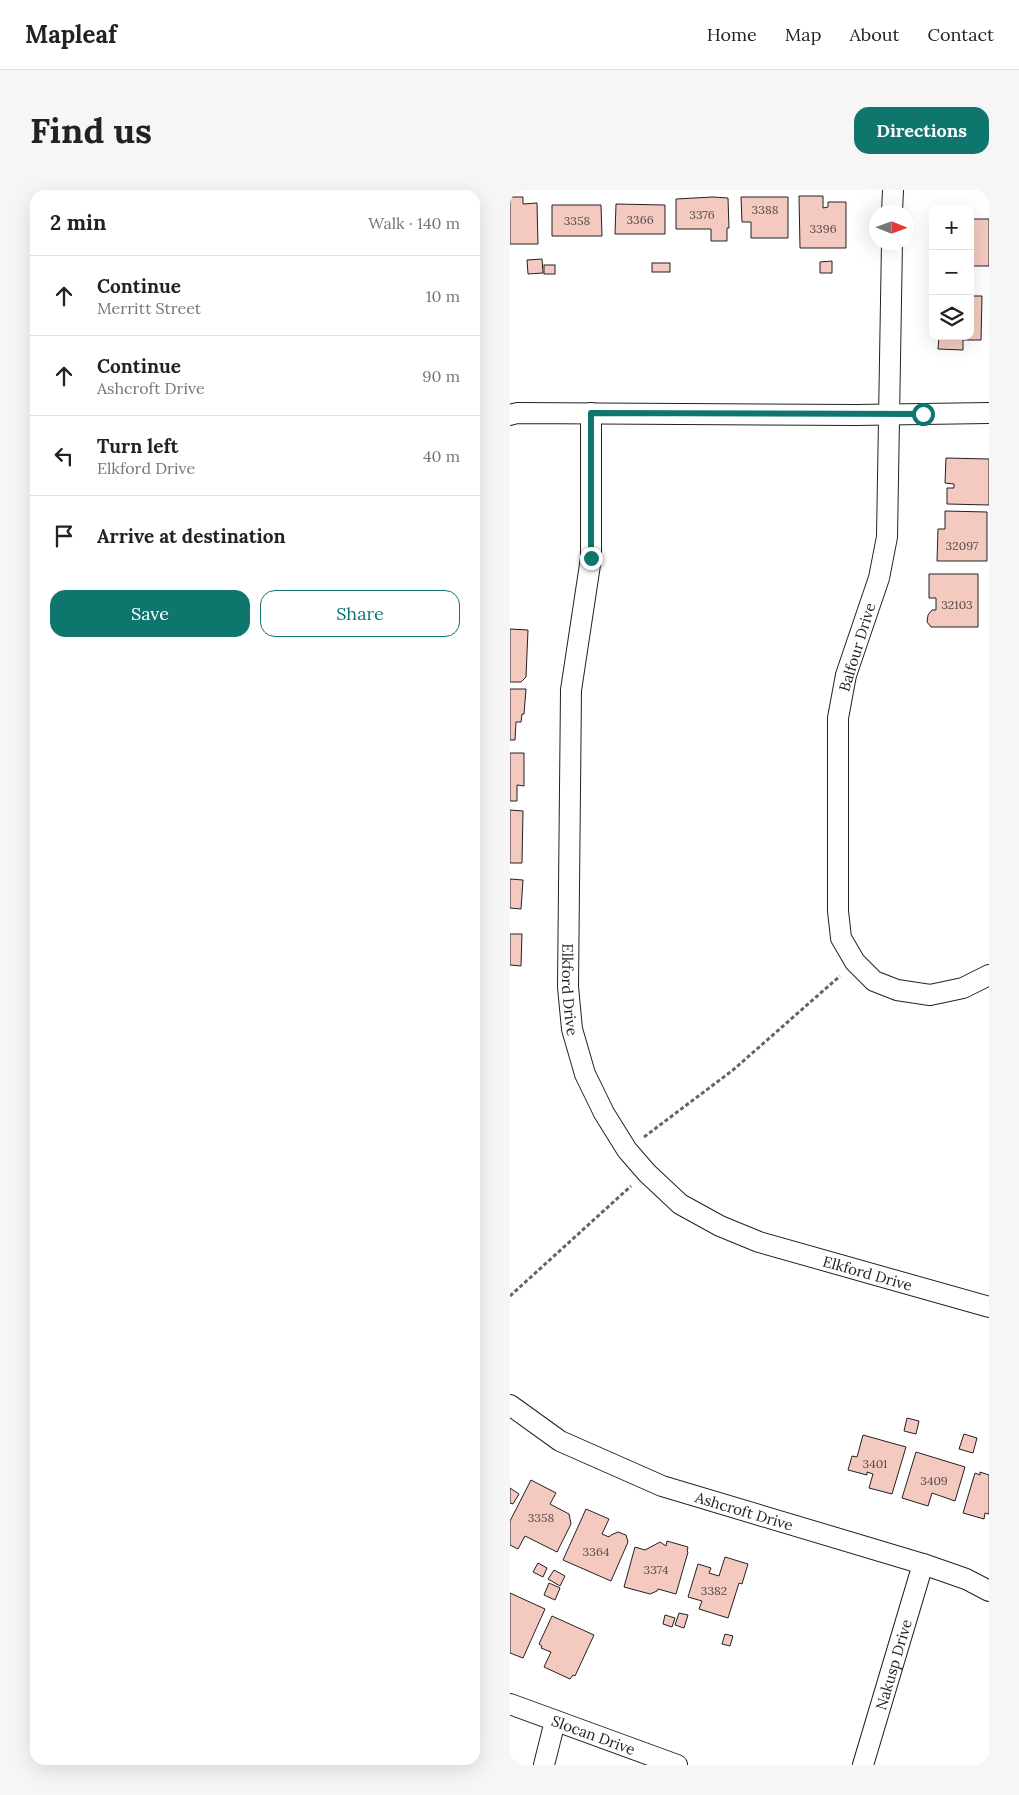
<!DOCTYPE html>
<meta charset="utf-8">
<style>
body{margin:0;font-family:Lora,serif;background:#f6f6f6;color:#222}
.controls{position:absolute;right:15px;top:15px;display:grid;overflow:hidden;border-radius:10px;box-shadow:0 5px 20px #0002}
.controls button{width:45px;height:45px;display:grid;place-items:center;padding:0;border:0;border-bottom:1px solid #e0e0e0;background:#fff;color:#222;font:25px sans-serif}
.compass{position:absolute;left:359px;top:15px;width:45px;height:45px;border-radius:50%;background:#fff;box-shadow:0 5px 20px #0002;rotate:91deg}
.stop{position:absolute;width:15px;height:15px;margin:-11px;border:4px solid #0f766e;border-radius:50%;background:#fff}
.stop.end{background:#0f766e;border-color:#fff;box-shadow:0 1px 5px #0008}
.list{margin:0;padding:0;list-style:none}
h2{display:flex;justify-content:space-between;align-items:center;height:65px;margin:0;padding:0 20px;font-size:21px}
h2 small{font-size:16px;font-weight:400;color:#767676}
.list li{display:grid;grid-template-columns:32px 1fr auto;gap:15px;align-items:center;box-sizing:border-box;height:80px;padding:0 20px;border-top:1px solid #e0e0e0}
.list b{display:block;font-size:19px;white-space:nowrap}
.list p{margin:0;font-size:16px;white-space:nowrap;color:#767676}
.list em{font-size:16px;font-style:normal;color:#767676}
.actions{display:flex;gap:10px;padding:15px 20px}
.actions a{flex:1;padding:11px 0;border:1px solid #0f766e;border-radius:15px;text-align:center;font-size:18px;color:#0f766e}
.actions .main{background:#0f766e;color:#fff}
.icon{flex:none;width:28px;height:28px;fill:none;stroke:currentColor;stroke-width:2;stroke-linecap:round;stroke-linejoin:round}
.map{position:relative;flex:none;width:479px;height:1575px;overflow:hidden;border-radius:15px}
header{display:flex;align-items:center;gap:30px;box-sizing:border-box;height:70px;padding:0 25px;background:#fff;border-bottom:1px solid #e0e0e0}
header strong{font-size:24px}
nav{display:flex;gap:28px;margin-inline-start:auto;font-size:18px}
.intro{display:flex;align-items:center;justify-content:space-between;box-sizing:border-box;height:120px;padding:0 30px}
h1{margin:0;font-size:35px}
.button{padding:12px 22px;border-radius:15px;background:#0f766e;color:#fff;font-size:18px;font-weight:700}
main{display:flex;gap:30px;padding:0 30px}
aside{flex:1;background:#fff;border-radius:15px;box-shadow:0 5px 20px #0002}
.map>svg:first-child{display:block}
.building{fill:#f3c9c0;stroke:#222}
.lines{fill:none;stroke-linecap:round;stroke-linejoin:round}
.minor-casing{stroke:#222;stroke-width:22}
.path{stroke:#646464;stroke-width:3;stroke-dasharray:4 2.5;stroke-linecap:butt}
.minor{stroke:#fff;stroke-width:20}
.route{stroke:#0f766e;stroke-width:6}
.labels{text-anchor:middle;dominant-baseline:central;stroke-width:4;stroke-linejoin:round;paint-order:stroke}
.number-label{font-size:12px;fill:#564c4a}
.street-label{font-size:15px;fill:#222;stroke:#fff}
</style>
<header>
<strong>Mapleaf</strong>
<nav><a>Home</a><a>Map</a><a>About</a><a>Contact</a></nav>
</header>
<div class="intro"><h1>Find us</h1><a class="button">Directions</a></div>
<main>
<aside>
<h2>2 min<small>Walk · 140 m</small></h2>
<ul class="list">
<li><svg class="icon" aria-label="ahead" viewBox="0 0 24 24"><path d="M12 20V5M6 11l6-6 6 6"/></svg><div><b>Continue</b><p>Merritt Street</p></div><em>10 m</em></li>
<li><svg class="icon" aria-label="ahead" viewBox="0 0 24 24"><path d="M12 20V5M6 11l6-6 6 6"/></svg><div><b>Continue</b><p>Ashcroft Drive</p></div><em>90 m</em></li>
<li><svg class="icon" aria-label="left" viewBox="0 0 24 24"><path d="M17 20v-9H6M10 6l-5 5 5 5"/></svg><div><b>Turn left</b><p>Elkford Drive</p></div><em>40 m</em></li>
<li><svg class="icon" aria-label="arrive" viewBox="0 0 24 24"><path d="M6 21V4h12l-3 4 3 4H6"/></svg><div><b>Arrive at destination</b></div></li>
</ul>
<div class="actions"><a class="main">Save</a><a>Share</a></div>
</aside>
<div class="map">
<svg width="479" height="1575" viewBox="0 0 479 1575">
<rect width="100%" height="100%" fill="#fff"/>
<g class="building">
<path d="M 289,6 L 313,6 L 313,18 L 318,17 L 318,12 L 336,12 L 336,58 L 290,58 Z"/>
<path d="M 0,7 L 13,7 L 13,14 L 27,13 L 28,54 L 0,54 Z"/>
<path d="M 203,7 L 218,8 L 219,38 L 217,38 L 217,51 L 201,51 L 201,39 L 166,39 L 166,9 Z"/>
<path d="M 231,7 L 278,7 L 278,48 L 241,48 L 241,32 L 232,32 Z"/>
<path d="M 106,14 L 155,15 L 155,44 L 105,44 Z"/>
<path d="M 42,15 L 91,15 L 92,46 L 42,46 Z"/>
<rect x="460" y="29" width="19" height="47"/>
<path d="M 32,69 L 33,83 L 18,84 L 17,70 Z"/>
<path d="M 322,71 L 322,83 L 310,83 L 310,72 Z"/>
<rect x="142" y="73" width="18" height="9"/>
<rect x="34" y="75" width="11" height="9"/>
<path d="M 460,106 L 472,106 L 471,150 L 453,150 L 453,160 L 428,159 L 429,146 L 460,146 Z"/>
<path d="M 436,268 L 479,269 L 479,315 L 437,314 L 437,298 L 444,298 L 444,294 L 435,293 Z"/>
<path d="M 435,321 L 477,322 L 477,371 L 427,371 L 428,339 L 435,339 Z"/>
<path d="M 419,384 L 468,384 L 468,437 L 421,437 L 417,432 L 418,425 L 422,420 L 426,420 L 426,408 L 419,408 Z"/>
<path d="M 0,439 L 18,440 L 16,487 L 11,492 L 0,492 Z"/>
<path d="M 0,499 L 16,499 L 14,524 L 12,524 L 11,532 L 6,532 L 5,550 L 0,550 Z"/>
<path d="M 0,563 L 14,563 L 14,596 L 7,595 L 7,611 L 0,611 Z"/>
<path d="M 0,620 L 13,621 L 12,673 L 0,673 Z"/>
<path d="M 0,689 L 13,690 L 11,719 L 0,718 Z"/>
<path d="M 0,744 L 12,744 L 11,776 L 0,775 Z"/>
<path d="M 397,1228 L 409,1231 L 406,1244 L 394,1241 Z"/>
<path d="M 454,1244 L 467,1248 L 463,1263 L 449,1259 Z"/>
<path d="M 353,1245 L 396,1257 L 382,1304 L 359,1298 L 363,1284 L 357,1282 L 357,1285 L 338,1280 L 342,1266 L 347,1267 Z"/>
<path d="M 406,1262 L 455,1277 L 445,1311 L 422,1303 L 418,1316 L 392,1308 Z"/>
<path d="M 470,1282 L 479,1285 L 479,1324 L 475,1323 L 474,1329 L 453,1323 L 465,1283 L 470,1285 Z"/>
<path d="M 21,1290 L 46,1303 L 40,1314 L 59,1324 L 61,1334 L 47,1362 L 15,1346 L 8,1359 L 0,1355 L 0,1331 Z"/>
<path d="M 0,1298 L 9,1304 L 3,1314 L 0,1313 Z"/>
<path d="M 76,1319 L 99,1329 L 92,1344 L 99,1347 L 101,1345 L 108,1342 L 116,1345 L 118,1352 L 101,1391 L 53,1370 Z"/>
<path d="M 157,1351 L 178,1357 L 177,1361 L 178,1362 L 166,1404 L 148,1399 L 147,1401 L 140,1404 L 114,1397 L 125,1357 L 135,1360 L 150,1352 L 156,1356 Z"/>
<path d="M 215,1367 L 238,1374 L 232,1394 L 229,1393 L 218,1428 L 189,1419 L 192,1411 L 178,1407 L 188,1374 L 201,1378 L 199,1383 L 209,1386 Z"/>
<path d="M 28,1373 L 37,1378 L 33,1387 L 23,1382 Z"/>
<path d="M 44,1380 L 55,1386 L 50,1396 L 38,1389 Z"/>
<path d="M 39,1393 L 50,1398 L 45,1410 L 34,1405 Z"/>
<path d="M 0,1403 L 35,1419 L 13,1468 L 0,1463 Z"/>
<path d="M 169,1423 L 178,1425 L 174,1438 L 165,1435 Z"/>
<path d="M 155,1425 L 165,1428 L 162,1437 L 153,1434 Z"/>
<path d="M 42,1426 L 84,1445 L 65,1486 L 63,1485 L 60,1489 L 34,1477 L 41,1462 L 31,1458 L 32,1456 L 29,1454 Z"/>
<path d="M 215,1444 L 223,1446 L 220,1456 L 212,1454 Z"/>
</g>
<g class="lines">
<g class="minor-casing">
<g id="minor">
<path d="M 382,22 L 383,0"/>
<path d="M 382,52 L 377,347 L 369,388 L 336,485 L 328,528 L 328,721 L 331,748 L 345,772 L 364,791 L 387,800 L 420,805 L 453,798 L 479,785"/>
<path id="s1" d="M 81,223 L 81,368 L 61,500 L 58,797 L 62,839 L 75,884 L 94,923 L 117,960 L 137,983 L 170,1014 L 210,1036 L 249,1052 L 479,1117"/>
<path d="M 0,225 L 7,223 L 346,225 L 479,223"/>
<path id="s2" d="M 0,1215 L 50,1251 L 152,1296 L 413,1374 L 456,1389 L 479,1401"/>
<path id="s3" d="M 0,1514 L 167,1575"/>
<path d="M 34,1575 L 45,1531"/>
<path id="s4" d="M 353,1575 L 413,1374"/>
</g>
</g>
<g class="path">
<path d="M 134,947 L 223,880 L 330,786"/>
<path d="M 0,1106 L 121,996"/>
</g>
<use href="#minor" class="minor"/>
</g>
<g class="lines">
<path class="route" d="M 81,368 L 81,223 L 413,224"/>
</g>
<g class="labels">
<g class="number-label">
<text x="255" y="19">3388</text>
<text x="192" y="24">3376</text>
<text x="130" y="29">3366</text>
<text x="67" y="30">3358</text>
<text x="313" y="38">3396</text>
<text x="452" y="355">32097</text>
<text x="447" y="414">32103</text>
<text x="365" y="1273">3401</text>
<text x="424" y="1290">3409</text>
<text x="31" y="1327">3358</text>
<text x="86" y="1361">3364</text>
<text x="146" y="1379">3374</text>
<text x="204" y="1400">3382</text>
</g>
<g class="street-label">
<text transform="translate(347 457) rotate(-73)">Balfour Drive</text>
<text stroke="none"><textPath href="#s1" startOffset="578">Elkford Drive</textPath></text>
<text stroke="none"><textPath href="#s1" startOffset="1028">Elkford Drive</textPath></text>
<text stroke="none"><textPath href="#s2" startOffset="259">Ashcroft Drive</textPath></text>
<text stroke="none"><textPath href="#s4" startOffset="105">Nakusp Drive</textPath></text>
<text stroke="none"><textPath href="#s3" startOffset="89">Slocan Drive</textPath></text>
</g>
</g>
</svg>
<div class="controls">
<button>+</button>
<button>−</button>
<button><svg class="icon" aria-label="layers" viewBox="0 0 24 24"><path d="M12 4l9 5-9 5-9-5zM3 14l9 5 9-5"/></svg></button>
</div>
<svg class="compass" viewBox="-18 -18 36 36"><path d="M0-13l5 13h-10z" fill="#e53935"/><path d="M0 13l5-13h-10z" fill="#767676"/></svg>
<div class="stop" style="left:413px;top:224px"></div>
<div class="stop end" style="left:81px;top:368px"></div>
</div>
</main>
